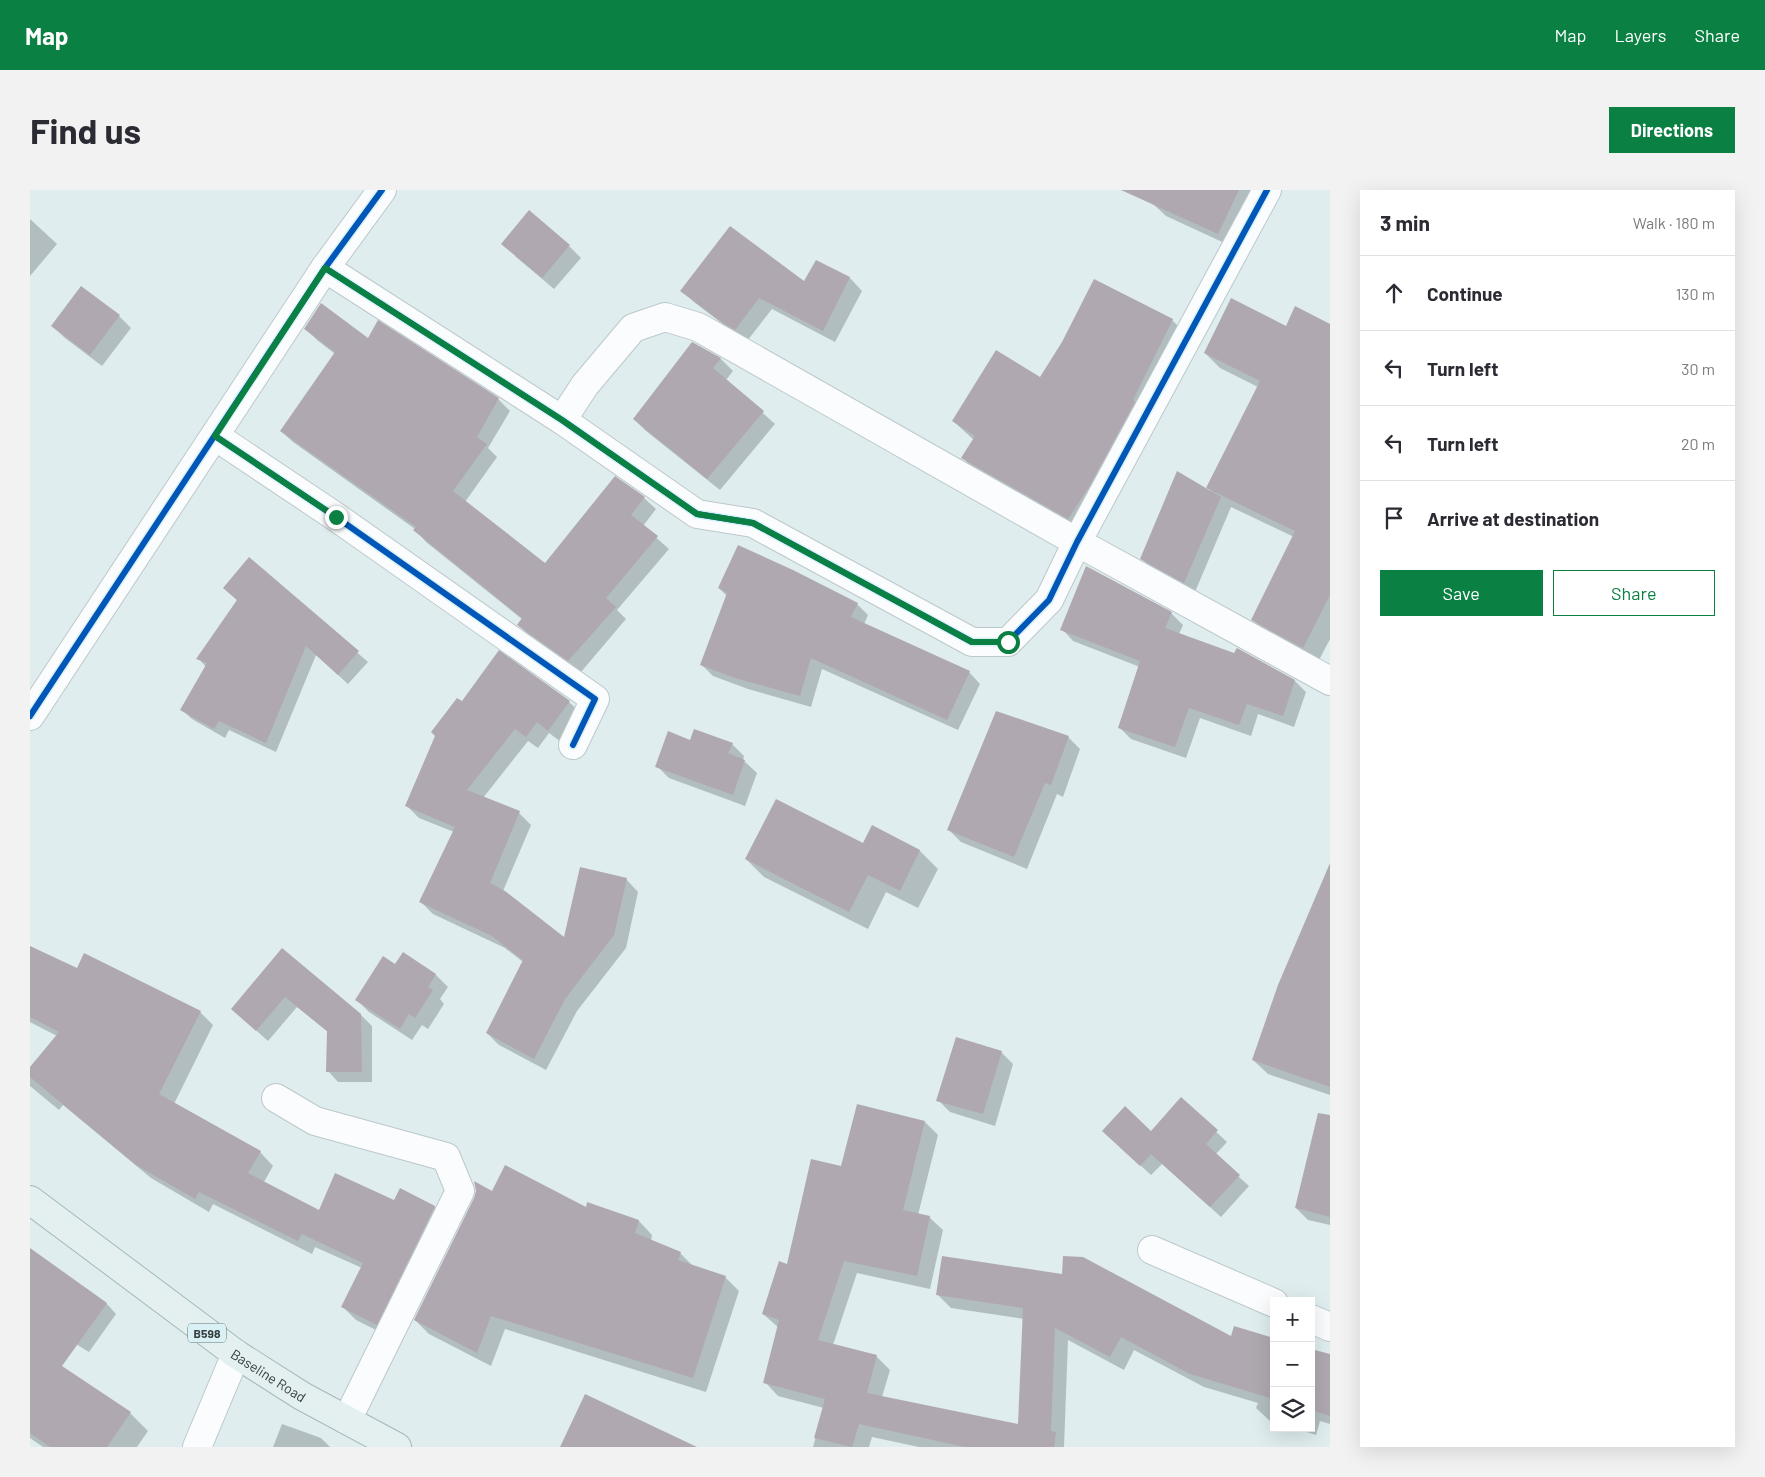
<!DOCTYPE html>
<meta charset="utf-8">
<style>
body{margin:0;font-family:Barlow,sans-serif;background:#f2f2f3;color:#2b2b33}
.controls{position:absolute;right:15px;bottom:15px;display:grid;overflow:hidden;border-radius:0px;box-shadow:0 5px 20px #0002}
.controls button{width:45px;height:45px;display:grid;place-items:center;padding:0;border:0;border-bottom:1px solid #e1e1e2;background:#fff;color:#2b2b33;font:25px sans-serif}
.stop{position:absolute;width:15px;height:15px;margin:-11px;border:4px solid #0b8043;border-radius:50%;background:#fff}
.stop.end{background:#0b8043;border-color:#fff;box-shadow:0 1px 5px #0008}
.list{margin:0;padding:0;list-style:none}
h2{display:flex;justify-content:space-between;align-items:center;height:65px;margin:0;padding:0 20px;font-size:21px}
h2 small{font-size:16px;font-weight:400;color:#7c7c81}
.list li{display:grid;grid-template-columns:32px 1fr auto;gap:15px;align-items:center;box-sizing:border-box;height:75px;padding:0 20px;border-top:1px solid #e1e1e2}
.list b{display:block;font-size:19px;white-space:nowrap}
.list em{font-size:16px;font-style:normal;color:#7c7c81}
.actions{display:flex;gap:10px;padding:15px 20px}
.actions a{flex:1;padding:11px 0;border:1px solid #0b8043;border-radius:0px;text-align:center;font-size:18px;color:#0b8043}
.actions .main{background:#0b8043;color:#fff}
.icon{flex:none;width:28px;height:28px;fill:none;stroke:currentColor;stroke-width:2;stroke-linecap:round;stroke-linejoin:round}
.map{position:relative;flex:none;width:1300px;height:1257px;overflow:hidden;border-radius:0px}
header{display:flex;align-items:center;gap:30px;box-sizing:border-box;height:70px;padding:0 25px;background:#0b8043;color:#fff}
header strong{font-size:24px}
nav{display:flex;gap:28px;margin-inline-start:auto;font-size:18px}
.intro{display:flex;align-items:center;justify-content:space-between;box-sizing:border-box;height:120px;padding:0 30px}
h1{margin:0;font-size:35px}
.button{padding:12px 22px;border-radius:0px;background:#0b8043;color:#fff;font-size:18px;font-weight:700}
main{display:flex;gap:30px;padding:0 30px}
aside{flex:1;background:#fff;border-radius:0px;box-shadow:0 5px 20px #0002}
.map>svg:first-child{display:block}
.shadow{fill:#0003}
.building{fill:#afa8b0}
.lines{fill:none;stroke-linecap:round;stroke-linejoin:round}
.minor-casing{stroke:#bdc8ca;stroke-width:30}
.primary-casing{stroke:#a3b9bc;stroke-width:30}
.minor{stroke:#fafcfd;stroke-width:28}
.primary{stroke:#e4eff0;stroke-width:28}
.cycleway-casing{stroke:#d9f1f5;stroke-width:9}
.cycleway{stroke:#0057b8;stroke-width:6}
.route{stroke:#0b8043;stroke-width:6}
.labels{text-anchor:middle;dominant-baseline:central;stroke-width:5;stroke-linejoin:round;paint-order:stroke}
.shield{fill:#d9f1f5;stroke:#667476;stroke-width:1}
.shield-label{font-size:12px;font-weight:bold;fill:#353e3f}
.street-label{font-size:14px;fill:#353e3f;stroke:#d9f1f5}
</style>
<header>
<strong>Map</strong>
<nav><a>Map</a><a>Layers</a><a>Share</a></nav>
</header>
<div class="intro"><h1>Find us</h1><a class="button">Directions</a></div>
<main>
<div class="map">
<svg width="1300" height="1257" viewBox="0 0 1300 1257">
<rect width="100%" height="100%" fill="#dfedef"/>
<g class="shadow">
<path d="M 1130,0 L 1237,0 L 1201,56 L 1136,26 L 1123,14 Z"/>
<path d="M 0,29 L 27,54 L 0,86 Z"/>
<path d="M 539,56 L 551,68 L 524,99 L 485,66 Z"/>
<path d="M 786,72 L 820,88 L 832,101 L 805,152 L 742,119 L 717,151 L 707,145 L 664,112 L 652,100 L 775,93 Z"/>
<path d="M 89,126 L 101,138 L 72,176 L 35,148 L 22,136 Z"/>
<path d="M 1142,130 L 1159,147 L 1056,345 L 949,285 L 933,268 L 944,250 L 923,231 L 1010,189 Z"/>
<path d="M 1300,135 L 1300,449 L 1288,472 L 1237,444 L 1222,429 L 1264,347 L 1201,317 L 1165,402 L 1121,378 L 1111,368 L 1182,302 L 1177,297 L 1228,197 L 1190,178 L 1175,163 L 1257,138 Z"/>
<path d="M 275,138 L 338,149 L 468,209 L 480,221 L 458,258 L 467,267 L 435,312 L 515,375 L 614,308 L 626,319 L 613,336 L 639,359 L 587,420 L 596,429 L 551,482 L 500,447 L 489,435 L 493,430 L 396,352 L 385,339 L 263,252 L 251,241 L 305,164 L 287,150 Z"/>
<path d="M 663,153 L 691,169 L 703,181 L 696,190 L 745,234 L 690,300 L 616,241 L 604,229 Z"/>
<path d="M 219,369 L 338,472 L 318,494 L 286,465 L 246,562 L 199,540 L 195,548 L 162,529 L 152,520 L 176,477 L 168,468 L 208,411 L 194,398 Z"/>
<path d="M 689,398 L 827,414 L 838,425 L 834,434 L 939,482 L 950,494 L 928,540 L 792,479 L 781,517 L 718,499 L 683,486 L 672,475 L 697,406 Z"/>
<path d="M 1141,423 L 1153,435 L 1149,444 L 1265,491 L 1276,502 L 1264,537 L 1228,524 L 1221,546 L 1170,528 L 1156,568 L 1101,549 L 1090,538 L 1110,477 L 1043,451 L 1032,439 Z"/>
<path d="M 539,512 L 552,524 L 531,552 L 519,543 L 508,558 L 498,551 L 453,608 L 489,623 L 501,635 L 473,701 L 535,749 L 596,689 L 608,702 L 596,758 L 547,821 L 516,880 L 469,855 L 457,843 L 493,772 L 475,758 L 403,724 L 391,712 L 424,642 L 389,628 L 377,616 L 432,513 Z"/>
<path d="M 1038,547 L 1050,559 L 1033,607 L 1027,604 L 997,679 L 931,652 L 919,640 Z"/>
<path d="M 661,551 L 702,554 L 714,566 L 713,570 L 727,583 L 715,616 L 639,588 L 627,576 Z"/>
<path d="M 843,637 L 890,661 L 908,679 L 888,718 L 856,702 L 838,739 L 734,687 L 716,669 L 834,655 Z"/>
<path d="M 1300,686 L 1300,905 L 1238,884 L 1223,870 Z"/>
<path d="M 0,757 L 48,779 L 170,822 L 183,835 L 144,914 L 230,962 L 243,976 L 234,992 L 289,1021 L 365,1011 L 405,1017 L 418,1030 L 360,1147 L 326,1130 L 313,1117 L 332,1078 L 285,1057 L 282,1064 L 183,1014 L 179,1022 L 121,988 L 33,915 L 29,920 L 0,896 L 0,879 L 27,846 L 0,832 Z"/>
<path d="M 253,760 L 330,824 L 342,836 L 342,892 L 308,892 L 298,881 L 298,842 L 267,817 L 238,851 L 202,819 Z"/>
<path d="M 373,764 L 406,785 L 418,797 L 410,809 L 414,814 L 398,839 L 392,835 L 382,850 L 339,822 L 327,810 L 366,775 Z"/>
<path d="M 971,862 L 983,874 L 965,936 L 920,922 L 908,910 Z"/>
<path d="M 1151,909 L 1197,952 L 1185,965 L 1219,996 L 1191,1027 L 1132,974 L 1121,985 L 1084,951 L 1121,942 Z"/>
<path d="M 895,932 L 908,945 L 888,1025 L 899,1027 L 913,1040 L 900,1099 L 827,1083 L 803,1155 L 846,1166 L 860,1180 L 852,1207 L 989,1236 L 994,1129 L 921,1118 L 907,1104 L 1202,1148 L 1244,1149 L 1244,1232 L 1240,1231 L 1226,1218 L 1228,1213 L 1174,1197 L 1104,1160 L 1094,1180 L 1038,1150 L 1034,1257 L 889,1257 L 842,1247 L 839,1257 L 783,1257 L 794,1218 L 748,1206 L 735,1192 L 749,1138 L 733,1124 L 757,1075 L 812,978 Z"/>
<path d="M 1300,953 L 1300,1035 L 1278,1030 L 1266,1018 Z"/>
<path d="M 463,1002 L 556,1018 L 609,1031 L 622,1045 L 621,1051 L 650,1063 L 663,1076 L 695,1087 L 709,1101 L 676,1202 L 475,1139 L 461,1176 L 399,1144 L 385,1130 Z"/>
<path d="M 7,1064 L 77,1114 L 86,1124 L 59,1162 L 0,1126 L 0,1076 Z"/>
<path d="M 1281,1160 L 1300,1165 L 1300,1234 L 1290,1231 L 1286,1245 L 1264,1238 L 1281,1238 Z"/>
<path d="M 0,1179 L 100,1223 L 118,1241 L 107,1257 L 13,1257 L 0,1248 Z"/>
<path d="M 252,1234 L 291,1248 L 300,1257 L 243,1257 Z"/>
</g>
<g class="building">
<path d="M 1091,0 L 1209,0 L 1188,44 Z"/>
<path d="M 499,20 L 540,55 L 512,88 L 471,54 Z"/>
<path d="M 700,36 L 774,91 L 786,70 L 820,87 L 793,141 L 729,108 L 705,140 L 693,133 L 650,101 Z"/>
<path d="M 1064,89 L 1143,129 L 1103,210 L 1105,212 L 1059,297 L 1038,329 L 931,268 L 945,246 L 922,231 L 966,160 L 1010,187 L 1032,152 Z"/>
<path d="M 51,96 L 90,125 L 60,165 L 21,136 Z"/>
<path d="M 1201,108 L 1256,136 L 1265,116 L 1300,134 L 1300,405 L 1273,458 L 1221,430 L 1265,341 L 1176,298 L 1230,191 L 1174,163 Z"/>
<path d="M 291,113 L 338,148 L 348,130 L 469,208 L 447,247 L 457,254 L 423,301 L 515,373 L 585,286 L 615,307 L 601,325 L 628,346 L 576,408 L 586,417 L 538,471 L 487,435 L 492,428 L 383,340 L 386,337 L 250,241 L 305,162 L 274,139 Z"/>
<path d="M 662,152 L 691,168 L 683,178 L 734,221 L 677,289 L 603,229 Z"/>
<path d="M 1147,281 L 1191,307 L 1154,393 L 1110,369 Z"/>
<path d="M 708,355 L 763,380 L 828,413 L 821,427 L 940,481 L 917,530 L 781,468 L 770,506 L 705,488 L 670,475 L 697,403 L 688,398 Z"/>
<path d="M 219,367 L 329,461 L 308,485 L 276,456 L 236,553 L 189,531 L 184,539 L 150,520 L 177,473 L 166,469 L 207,410 L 193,398 Z"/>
<path d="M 1056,376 L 1142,422 L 1135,438 L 1204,463 L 1207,458 L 1265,490 L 1253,526 L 1217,514 L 1209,535 L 1159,518 L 1145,557 L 1088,538 L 1110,471 L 1030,440 Z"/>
<path d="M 469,460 L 540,511 L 518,541 L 507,532 L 496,547 L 485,539 L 437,600 L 490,621 L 460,693 L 475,701 L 534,747 L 550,677 L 597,688 L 584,745 L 535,809 L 504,869 L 456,843 L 493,770 L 462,746 L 389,712 L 425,637 L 375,616 L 405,546 L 401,542 L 427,508 L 432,511 Z"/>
<path d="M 966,521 L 1039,546 L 1021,595 L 1015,593 L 984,667 L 917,640 Z"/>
<path d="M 664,539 L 703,553 L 698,563 L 715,570 L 703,605 L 625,577 L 638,541 L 660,550 Z"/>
<path d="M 746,609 L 833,653 L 842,635 L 890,660 L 870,701 L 838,685 L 819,722 L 715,669 Z"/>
<path d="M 1300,673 L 1300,897 L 1222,870 L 1248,795 Z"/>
<path d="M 0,756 L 47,778 L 54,763 L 171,821 L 129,904 L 231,961 L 218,983 L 289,1020 L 305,983 L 364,1010 L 370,998 L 405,1016 L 347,1135 L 311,1117 L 333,1073 L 272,1044 L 268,1051 L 169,1002 L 165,1009 L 106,975 L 0,887 L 0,877 L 29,842 L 0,827 Z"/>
<path d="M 252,758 L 331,824 L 332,882 L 296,882 L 297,841 L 255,807 L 226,841 L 201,819 Z"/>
<path d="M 373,762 L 406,784 L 398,797 L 403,800 L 385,828 L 379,824 L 370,839 L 325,810 L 353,766 L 365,774 Z"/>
<path d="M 926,847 L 972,861 L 953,924 L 906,911 Z"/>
<path d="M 1151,907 L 1188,940 L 1176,954 L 1210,985 L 1180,1017 L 1121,964 L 1110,976 L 1072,941 L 1095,916 L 1121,941 Z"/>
<path d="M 827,914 L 895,931 L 873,1020 L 900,1026 L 887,1086 L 814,1071 L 788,1150 L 847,1165 L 837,1203 L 988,1234 L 993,1118 L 906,1105 L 912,1066 L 1032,1084 L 1033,1066 L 1053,1067 L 1201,1146 L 1204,1136 L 1244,1148 L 1244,1209 L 1160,1184 L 1091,1147 L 1080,1167 L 1025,1138 L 1021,1241 L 1026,1242 L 1024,1257 L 935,1257 L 829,1234 L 822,1257 L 784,1248 L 795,1209 L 733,1193 L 749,1130 L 732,1124 L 749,1071 L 757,1074 L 781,969 L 811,976 Z"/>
<path d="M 1288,923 L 1300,925 L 1300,1027 L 1265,1018 Z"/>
<path d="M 475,975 L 556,1017 L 557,1012 L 609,1030 L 605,1043 L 651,1062 L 648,1070 L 696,1086 L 663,1188 L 461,1126 L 447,1163 L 384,1130 L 444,1008 L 446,1001 L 444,991 L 462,1001 Z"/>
<path d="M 0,1058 L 77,1113 L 32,1176 L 101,1222 L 77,1257 L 20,1257 L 0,1243 Z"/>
<path d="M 1281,1159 L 1300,1164 L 1300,1226 L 1281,1220 Z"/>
<path d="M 555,1204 L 667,1257 L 530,1257 Z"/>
</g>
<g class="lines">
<g class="minor-casing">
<g id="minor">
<path d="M 295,78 L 532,230 L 667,324 L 723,333 L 942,452 L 978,452 L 1019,410 L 1047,352 L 1237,0"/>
<path d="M 532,230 L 555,195 L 603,138 L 635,127 L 668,137 L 1047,352 L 1300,491"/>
<path d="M 185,246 L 306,327 L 565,509 L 543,555"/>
<path d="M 0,526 L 295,78 L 352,0"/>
<path d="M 246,908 L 285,931 L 416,967 L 430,1001 L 317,1230"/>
<path d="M 1122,1060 L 1244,1113"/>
<path d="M 1281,1129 L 1300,1137"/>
<path d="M 167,1257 L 206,1164"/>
</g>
</g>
<g class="primary-casing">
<g id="primary">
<path id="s1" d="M 0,1010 L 206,1164 L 272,1206 L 367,1257"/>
</g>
</g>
<use href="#minor" class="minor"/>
<use href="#primary" class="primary"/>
<g class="cycleway-casing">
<g id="cycleway">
<path d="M 295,78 L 532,230 L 667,324 L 723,333 L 942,452 L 978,452 L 1019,410 L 1047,352 L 1237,0"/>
<path d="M 185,246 L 306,327 L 565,509 L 543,555"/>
<path d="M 0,526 L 295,78 L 352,0"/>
</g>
</g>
<use href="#cycleway" class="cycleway"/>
</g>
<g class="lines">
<path class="route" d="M 306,327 L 185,246 L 295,78 L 532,230 L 667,324 L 723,333 L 942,452 L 978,452"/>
</g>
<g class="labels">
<rect class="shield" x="158" y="1133.5" width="38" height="19" rx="4"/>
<g class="shield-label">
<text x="177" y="1143">B598</text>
</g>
<g class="street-label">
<text stroke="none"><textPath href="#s1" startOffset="296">Baseline Road</textPath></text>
</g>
</g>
</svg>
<div class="controls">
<button>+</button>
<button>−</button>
<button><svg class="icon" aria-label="layers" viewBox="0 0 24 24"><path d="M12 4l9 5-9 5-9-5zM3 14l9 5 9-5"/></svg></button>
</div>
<div class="stop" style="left:978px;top:452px"></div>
<div class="stop end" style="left:306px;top:327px"></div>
</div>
<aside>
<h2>3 min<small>Walk · 180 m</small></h2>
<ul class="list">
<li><svg class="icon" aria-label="ahead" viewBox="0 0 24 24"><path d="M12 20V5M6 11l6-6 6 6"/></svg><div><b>Continue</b></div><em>130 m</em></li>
<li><svg class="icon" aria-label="left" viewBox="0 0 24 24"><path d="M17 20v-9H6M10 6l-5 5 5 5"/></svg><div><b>Turn left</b></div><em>30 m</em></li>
<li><svg class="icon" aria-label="left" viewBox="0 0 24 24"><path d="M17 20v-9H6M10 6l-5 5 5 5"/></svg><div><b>Turn left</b></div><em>20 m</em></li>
<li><svg class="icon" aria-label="arrive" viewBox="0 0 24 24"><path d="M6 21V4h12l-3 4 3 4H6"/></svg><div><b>Arrive at destination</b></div></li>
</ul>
<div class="actions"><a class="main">Save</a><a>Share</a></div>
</aside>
</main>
